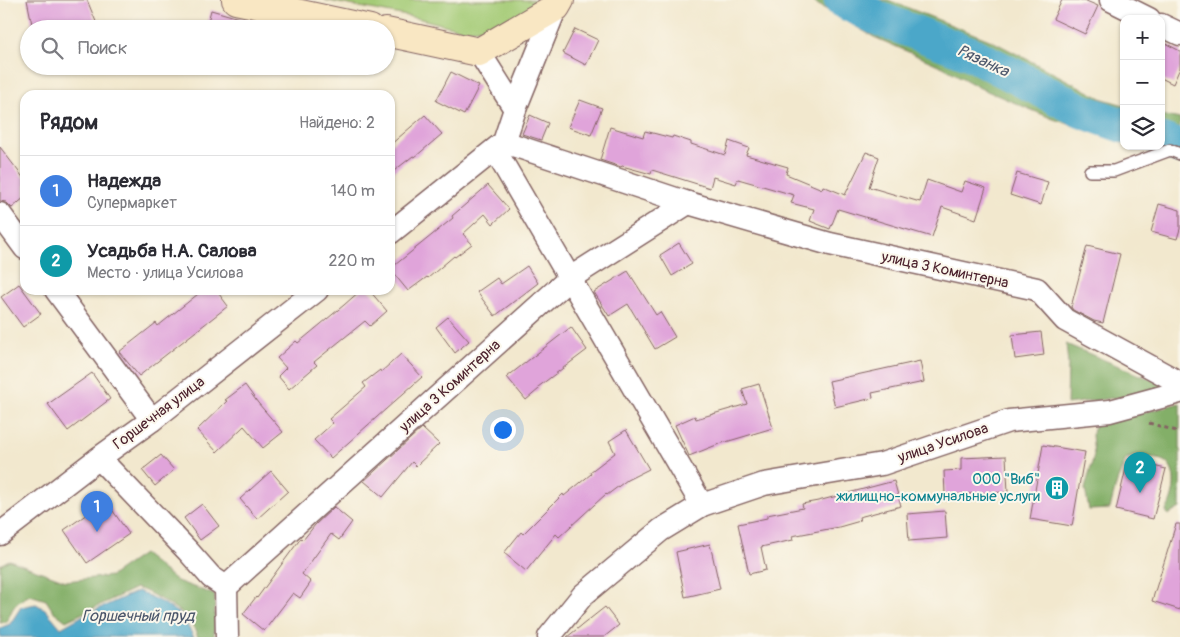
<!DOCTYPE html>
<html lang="ru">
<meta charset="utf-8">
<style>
body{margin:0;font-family:Pangolin,sans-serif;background:#f7f7f7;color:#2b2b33}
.controls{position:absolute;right:15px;top:15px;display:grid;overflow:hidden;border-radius:10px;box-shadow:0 1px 4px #0004}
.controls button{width:45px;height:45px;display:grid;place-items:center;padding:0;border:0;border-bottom:1px solid #e1e1e2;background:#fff;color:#2b2b33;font:25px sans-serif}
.you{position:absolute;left:502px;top:429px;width:18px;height:18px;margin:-12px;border:4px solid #fff;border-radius:50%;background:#1a73e8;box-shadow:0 0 0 8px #1a73e833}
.badge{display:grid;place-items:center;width:32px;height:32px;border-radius:50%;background:#111827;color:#fff;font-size:16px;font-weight:700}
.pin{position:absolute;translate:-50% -41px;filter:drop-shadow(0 1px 2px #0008)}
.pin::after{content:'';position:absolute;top:26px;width:18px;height:15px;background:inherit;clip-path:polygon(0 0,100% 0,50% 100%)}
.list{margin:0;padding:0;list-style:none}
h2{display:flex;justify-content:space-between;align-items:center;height:65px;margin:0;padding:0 20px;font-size:21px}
h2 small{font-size:16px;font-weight:400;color:#7c7c81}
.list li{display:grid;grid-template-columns:32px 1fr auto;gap:15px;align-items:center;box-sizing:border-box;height:70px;padding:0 20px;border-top:1px solid #e1e1e2}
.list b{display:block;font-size:19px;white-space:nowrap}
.list p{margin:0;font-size:16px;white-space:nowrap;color:#7c7c81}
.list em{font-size:16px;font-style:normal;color:#7c7c81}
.icon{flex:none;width:28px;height:28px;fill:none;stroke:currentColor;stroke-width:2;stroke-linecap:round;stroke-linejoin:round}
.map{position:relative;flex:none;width:1180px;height:637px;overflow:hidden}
.search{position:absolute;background:#fff;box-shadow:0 1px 4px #0004;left:20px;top:20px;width:375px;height:55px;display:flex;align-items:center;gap:12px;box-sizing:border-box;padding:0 18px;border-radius:28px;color:#7c7c81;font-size:19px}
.panel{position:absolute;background:#fff;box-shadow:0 1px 4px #0004;left:20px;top:90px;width:375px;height:205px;border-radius:15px}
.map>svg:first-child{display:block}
.green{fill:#a4cb76;stroke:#777550}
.forest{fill:#83af67;stroke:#666749}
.water{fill:#4ba7c9;stroke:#4a637a}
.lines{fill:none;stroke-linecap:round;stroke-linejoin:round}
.river{stroke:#4ba7c9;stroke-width:35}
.building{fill:#e0a4da}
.lane-casing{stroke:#856564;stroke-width:14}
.street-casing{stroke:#856564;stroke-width:25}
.secondary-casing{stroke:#856564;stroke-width:30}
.path{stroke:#856564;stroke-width:3;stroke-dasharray:4 4;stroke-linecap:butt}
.lane{stroke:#fff;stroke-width:11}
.street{stroke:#fff;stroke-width:22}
.secondary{stroke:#f9e7c3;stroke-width:28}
.labels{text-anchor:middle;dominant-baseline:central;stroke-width:4;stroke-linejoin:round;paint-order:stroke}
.street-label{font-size:15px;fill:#4a1f2b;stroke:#fbf7ec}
.culture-label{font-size:15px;fill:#0d838f;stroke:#fbf7ec;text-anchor:end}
.water-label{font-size:16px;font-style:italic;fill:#4a556a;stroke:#fbf7ec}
</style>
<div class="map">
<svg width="1180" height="637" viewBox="0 0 1180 637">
<rect width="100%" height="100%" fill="#fbf7ec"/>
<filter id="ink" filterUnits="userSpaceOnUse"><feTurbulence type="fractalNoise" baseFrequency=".02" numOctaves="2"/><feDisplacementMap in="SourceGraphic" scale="10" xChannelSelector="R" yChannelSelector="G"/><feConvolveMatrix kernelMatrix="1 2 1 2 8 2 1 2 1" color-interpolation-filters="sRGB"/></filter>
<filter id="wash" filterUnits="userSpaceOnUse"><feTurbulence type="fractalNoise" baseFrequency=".0096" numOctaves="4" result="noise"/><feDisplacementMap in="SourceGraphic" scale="20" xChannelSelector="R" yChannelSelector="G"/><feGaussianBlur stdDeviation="1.12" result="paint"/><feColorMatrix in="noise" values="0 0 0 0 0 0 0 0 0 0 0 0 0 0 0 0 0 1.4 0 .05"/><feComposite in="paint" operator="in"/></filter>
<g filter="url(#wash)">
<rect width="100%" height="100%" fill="#f2e8ce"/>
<path class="green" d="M 324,0 L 536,0 L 513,27 L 464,30 L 417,18 Z"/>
<g class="forest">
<path d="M 810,0 L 888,0 L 992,41 L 1103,99 L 1124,105 L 1124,141 L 1053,119 L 980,88 L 943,67 L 874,37 Z"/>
<path d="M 1161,115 L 1180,119 L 1180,137 L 1161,142 Z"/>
<path d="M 1066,344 L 1176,390 L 1067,404 L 1068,364 Z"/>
<path d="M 1180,403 L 1180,508 L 1168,515 L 1166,511 C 1174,497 1180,471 1164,461 C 1160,459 1156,459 1152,458 C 1141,454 1137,455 1126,459 C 1118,475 1114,492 1110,509 L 1089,510 L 1085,489 L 1094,455 L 1092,435 L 1095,425 Z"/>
<path d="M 143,554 L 177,581 L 215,595 L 214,637 L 198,637 C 191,617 176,608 158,598 C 151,594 145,590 136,588 L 66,621 L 53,611 L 46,600 L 30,595 C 15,603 13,606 7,622 L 0,623 L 0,565 L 9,560 L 66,581 L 111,576 Z"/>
</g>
<path class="water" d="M 138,591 L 165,604 L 181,615 L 194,637 L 0,637 L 0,628 L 10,624 L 21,607 L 36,604 L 45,609 L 61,628 L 82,616 Z"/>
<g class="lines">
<g class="river">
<path d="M 841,0 L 877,18 L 972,54 L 1082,111 L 1124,126"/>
<path d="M 1161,140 L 1180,147"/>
</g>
</g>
<g id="blocks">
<g class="building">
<path d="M 27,0 L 87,0 L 99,29 L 33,29 Z"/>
<path d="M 1062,0 L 1084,0 L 1098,6 L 1085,34 L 1053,19 Z"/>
<path d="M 211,10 L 260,24 L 260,29 L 206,29 Z"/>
<path d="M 575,29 L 598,40 L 586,65 L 563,53 Z"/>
<path d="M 1161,41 L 1180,51 L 1180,68 L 1173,84 L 1161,78 Z"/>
<path d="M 451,72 L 479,86 L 464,115 L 436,101 Z"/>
<path d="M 580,100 L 602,108 L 591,135 L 568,127 Z"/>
<path d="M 425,115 L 442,134 L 415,157 L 413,156 L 390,174 L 390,145 Z"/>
<path d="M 530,115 L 548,123 L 541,140 L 522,134 Z"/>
<path d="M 610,127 L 643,137 L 645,131 L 672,138 L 673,136 L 691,142 L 691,144 L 725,155 L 729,141 L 749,148 L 746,155 L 788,167 L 786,174 L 822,189 L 823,186 L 845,195 L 866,152 L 879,157 L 869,187 L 920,202 L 927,180 L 961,192 L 965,181 L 986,188 L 976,219 L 942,207 L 932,237 L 838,209 L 830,229 L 810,221 L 814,209 L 791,203 L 794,195 L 738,179 L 736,184 L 713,177 L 710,188 L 652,170 L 651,174 L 622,166 L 621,167 L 600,160 Z"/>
<path d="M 0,147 L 25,180 L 25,197 L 12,208 L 6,202 L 0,201 Z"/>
<path d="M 1017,173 L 1048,182 L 1041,205 L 1010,195 Z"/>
<path d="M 488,185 L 509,209 L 493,224 L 485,214 L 463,234 L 472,244 L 455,257 L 454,256 L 428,278 L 427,277 L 408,291 L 390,269 L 453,218 L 452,216 Z"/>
<path d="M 1159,204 L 1180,210 L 1180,229 L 1177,239 L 1151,232 Z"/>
<path d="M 679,243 L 692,264 L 672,276 L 660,255 Z"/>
<path d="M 1087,246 L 1120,254 L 1103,323 L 1094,321 L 1073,310 L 1071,307 Z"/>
<path d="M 527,266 L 538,283 L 495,316 L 477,292 L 497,278 L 501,284 Z"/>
<path d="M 628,271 L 656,315 L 660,312 L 675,337 L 655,349 L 628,304 L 609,316 L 594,292 Z"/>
<path d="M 19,284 L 41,314 L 23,327 L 1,297 Z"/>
<path d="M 203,290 L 216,290 L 228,306 L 139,376 L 119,352 L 156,323 L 158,326 Z"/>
<path d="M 361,290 L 369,290 L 387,311 L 370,326 L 365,321 L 314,362 L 317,365 L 289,389 L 278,376 L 286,368 L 277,358 L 296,341 L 298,343 L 344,305 Z"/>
<path d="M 448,317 L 469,341 L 455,353 L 436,327 Z"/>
<path d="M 571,327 L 587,350 L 538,387 L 539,389 L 526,400 L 507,377 Z"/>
<path d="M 1041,332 L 1044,355 L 1015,359 L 1012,335 Z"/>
<path d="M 401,354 L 422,377 L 331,458 L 314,440 L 333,423 L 329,419 L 366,387 L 363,383 L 380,370 L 381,372 Z"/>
<path d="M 920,361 L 924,382 L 872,393 L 873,398 L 835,407 L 829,381 Z"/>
<path d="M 92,373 L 110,399 L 68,431 L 48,404 Z"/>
<path d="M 759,384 L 773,428 L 719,444 L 689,456 L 675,425 L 695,416 L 696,419 L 747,404 L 742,389 Z"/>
<path d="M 245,385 L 258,403 L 283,432 L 263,448 L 244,426 L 217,452 L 197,430 L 227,401 L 225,400 Z"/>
<path d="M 422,428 L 439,444 L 416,466 L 412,462 L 383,497 L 364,481 Z"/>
<path d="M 626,430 L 649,469 L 627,480 L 607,495 L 606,494 L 559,537 L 556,534 L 526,571 L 504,553 L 521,532 L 523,534 L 563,494 L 564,496 L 591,474 L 590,472 L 615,453 L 609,441 Z"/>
<path d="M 1043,445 L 1085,452 L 1072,526 L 1030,519 Z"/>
<path d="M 161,455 L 174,470 L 155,486 L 142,470 Z"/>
<path d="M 1006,456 L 1008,492 L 945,495 L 944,471 L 961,470 L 961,458 Z"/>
<path d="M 1128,460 L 1166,469 L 1153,519 L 1116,510 Z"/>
<path d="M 271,471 L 288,491 L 257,519 L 240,499 Z"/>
<path d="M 894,481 L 901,506 L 859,517 L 860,521 L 839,527 L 792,536 L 793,540 L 761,547 L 766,570 L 749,574 L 738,524 L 767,518 L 767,515 L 803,508 L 802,504 L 818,501 Z"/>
<path d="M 106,501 L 129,534 L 87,563 L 64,530 Z"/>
<path d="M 202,504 L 219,526 L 200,540 L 184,518 Z"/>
<path d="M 334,507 L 352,522 L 339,540 L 331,534 L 302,574 L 311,582 L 300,598 L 293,593 L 264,631 L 243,614 L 256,597 L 257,598 L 301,538 L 303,540 L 315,525 Z"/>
<path d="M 945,511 L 947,538 L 909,541 L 907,514 Z"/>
<path d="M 1176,524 L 1180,524 L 1180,610 L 1152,601 Z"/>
<path d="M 710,544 L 720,589 L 685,597 L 676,552 Z"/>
<path d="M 605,607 L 619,625 L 604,637 L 567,637 Z"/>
</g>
</g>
</g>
<g filter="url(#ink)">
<use href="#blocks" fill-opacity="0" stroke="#856564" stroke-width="1"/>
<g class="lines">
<g class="lane-casing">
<path id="lane" d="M 1090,171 L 1114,171 L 1170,150 L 1180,154"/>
</g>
<g class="street-casing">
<g id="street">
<path d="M 1111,0 L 1149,19"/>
<path d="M 1161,25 L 1180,34"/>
<path d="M 479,52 L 515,109"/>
<path d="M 504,142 L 688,203 L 830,244 L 1037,289 L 1065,320 L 1180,383"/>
<path d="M 495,150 L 702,505"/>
<path d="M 0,214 L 25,248"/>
<path d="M 390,233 L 504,142 L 515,109 L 556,7"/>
<path d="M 56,290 L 152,420"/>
<path d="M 99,458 L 188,551 L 211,577 L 226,587 L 570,278 L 688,203"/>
<path d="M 0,534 L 99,458 L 152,420 L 317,290"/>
<path d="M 226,587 L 227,637"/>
<path d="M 549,637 L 583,595 L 661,530 L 702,505 L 764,484 L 882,464 L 1009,421 L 1110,411 L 1180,392"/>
</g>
</g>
<g class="secondary-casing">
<g id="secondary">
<path d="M 236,0 L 370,29"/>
<path d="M 386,32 L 479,52 L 556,7 L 560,0"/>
</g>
</g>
<path class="path" d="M 1149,423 L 1180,432"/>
<use href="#lane" class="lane"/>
<use href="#street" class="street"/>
<use href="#secondary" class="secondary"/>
</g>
</g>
<defs>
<g id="building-disc" transform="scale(1.25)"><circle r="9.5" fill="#0f9aa8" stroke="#fbf7ec"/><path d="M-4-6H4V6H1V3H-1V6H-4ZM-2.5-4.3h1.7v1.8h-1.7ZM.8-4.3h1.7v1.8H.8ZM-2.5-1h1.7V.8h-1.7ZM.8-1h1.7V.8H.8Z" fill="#fff"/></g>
</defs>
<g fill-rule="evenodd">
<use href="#building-disc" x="1057" y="488"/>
</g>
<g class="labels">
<g class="street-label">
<text transform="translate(945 270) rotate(12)">улица 3 Коминтерна</text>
<text transform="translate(450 386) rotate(-42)">улица 3 Коминтерна</text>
<text transform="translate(159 413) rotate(-37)">Горшечная улица</text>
<text transform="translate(943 443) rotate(-19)">улица Усилова</text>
</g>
<g class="culture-label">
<text x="1040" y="479">ООО "Виб"<tspan x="1040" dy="17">жилищно-коммунальные услуги</tspan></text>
</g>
<g class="water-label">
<text transform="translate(983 61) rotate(25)">Рязанка</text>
<text x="138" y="616">Горшечный пруд</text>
</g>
</g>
</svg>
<div class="controls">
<button>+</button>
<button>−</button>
<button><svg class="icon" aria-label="layers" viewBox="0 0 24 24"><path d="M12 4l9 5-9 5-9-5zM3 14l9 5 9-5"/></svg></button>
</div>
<div class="you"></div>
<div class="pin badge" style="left:97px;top:532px;background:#3f7fe0">1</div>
<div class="pin badge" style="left:1140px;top:493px;background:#0f9aa8">2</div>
<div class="search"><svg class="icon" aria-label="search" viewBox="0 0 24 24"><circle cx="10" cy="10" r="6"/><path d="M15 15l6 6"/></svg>Поиск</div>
<section class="panel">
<h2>Рядом<small>Найдено: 2</small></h2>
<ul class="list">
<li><span class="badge" style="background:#3f7fe0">1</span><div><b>Надежда</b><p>Супермаркет</p></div><em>140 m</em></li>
<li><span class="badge" style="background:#0f9aa8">2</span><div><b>Усадьба Н.А. Салова</b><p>Место · улица Усилова</p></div><em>220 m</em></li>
</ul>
</section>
</div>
